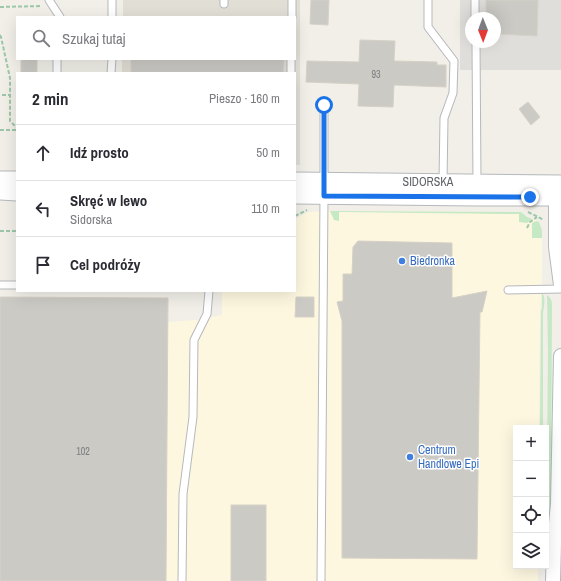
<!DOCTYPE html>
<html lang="pl">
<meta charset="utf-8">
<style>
body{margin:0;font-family:"Archivo Narrow",sans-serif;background:#f7f7f7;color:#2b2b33}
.controls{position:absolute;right:12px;bottom:12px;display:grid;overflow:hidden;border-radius:0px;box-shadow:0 4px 16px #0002}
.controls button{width:36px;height:36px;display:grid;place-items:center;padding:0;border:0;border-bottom:1px solid #e1e1e2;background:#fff;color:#2b2b33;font:20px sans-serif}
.compass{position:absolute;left:465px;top:12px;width:36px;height:36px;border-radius:50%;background:#fff;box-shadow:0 4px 16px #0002;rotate:179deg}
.stop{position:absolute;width:12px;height:12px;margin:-9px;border:3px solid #1a73e8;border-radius:50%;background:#fff}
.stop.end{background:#1a73e8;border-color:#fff;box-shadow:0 1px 4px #0008}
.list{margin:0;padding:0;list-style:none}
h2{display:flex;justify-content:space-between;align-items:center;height:52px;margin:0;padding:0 16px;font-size:17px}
h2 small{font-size:13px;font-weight:400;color:#7c7c81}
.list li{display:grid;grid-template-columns:26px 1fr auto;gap:12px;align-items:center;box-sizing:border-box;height:56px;padding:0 16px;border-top:1px solid #e1e1e2}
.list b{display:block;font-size:15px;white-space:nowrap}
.list p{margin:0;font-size:13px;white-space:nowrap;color:#7c7c81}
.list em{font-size:13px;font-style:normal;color:#7c7c81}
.icon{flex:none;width:22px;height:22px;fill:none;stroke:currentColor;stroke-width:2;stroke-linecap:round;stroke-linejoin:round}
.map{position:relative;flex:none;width:561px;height:581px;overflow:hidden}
.search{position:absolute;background:#fff;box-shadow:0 4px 16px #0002;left:16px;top:16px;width:280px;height:44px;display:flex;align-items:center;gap:10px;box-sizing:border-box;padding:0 14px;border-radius:0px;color:#7c7c81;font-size:15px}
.panel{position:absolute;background:#fff;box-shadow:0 4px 16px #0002;left:16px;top:72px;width:280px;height:220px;border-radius:0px}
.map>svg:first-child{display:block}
.commercial{fill:#fef7e0}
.industrial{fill:#e0deda;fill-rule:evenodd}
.education{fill:#e1ded6}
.green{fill:#c5e8c5}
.building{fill:#cccac5;stroke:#d6d1c6}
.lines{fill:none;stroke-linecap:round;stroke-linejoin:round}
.service-casing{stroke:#b5b8bc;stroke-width:9}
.minor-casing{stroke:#b5b8bc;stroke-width:16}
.tertiary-casing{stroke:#b5b8bc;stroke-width:19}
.path{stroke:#9cc7a9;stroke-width:2;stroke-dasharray:4 2;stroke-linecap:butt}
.service{stroke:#fff;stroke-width:7}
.minor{stroke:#fff;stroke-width:14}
.tertiary{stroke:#fff;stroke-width:17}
.route{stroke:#1a73e8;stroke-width:5}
.shop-dot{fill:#3f7fe0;stroke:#fff;stroke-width:1.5}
.labels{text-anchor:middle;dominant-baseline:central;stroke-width:3;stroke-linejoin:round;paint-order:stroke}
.number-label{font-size:10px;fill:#7a7d7f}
.street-label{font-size:12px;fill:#5f6368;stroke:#fff}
.shop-label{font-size:12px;fill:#366cbe;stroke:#fff;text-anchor:start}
</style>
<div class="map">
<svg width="561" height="581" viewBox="0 0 561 581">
<rect width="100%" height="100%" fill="#f1efe8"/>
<path class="commercial" d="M 330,211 L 521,212 L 527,217 L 539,222 L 542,230 L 542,275 L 540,317 L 539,428 L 516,428 L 516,566 L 538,566 L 538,581 L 0,581 L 0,321 L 168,322 L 197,320 L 222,315 L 222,291 L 295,291 L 295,219 L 308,212 Z"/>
<path class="industrial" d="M 460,0 L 561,0 L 561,70 L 460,70 ZM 471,18 L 495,18 L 495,42 L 471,42 Z"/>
<path class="education" d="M 123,0 L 300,0 L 300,165 L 295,165 L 295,73 L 122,73 L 122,59 L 295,59 L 295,17 L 123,17 Z"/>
<g class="green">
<path d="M 330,211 L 521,212 L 527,217 L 532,219 L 527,223 L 519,222 L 519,214 L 339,212 L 339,221 L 334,220 Z"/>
<path d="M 536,221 L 539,222 L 542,230 L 542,238 L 532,238 L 532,223 Z"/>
<path d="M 542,293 C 546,298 544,306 543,313 L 543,428 L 540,428 L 541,310 L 542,309 Z"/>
<path d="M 547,295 C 551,298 552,300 552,306 L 551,500 L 547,568 L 546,566 L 548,352 Z"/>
</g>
<g class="building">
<path d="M 311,0 L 329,0 L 328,25 L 310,24 Z"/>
<path d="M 486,0 L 538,0 L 537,36 L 495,34 L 495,18 L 486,18 Z"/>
<path d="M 360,40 L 395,41 L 394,61 L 437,62 L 437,65 L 446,65 L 446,87 L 394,85 L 393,107 L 358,106 L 359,84 L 306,82 L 307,61 L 359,62 Z"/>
<rect x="21" y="59" width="16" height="14"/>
<path d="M 131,59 L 284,59 L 283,73 L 131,73 Z"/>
<path d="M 528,102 L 540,117 L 531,125 L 519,109 Z"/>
<path d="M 358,241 L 452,243 L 452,298 L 487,291 L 482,312 L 480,312 L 477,559 L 342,558 L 342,321 L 337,302 L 343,301 L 343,274 L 352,274 L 353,247 Z"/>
<path d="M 0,297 L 168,298 L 166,581 L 0,581 Z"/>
<path d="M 296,297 L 314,297 L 314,317 L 295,317 Z"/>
<rect x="231" y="505" width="35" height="76"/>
</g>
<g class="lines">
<g class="service-casing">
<g id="service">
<path d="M 49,0 L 60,17"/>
<path d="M 112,0 L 112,17"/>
<path d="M 428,0 L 428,27 L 454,61 L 453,93 L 444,118 L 443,182"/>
<path d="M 475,0 L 475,18"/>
<path d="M 224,4 L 224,0"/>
<path d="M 292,17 L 292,0"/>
<path d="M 476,42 L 477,182"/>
<path d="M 57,73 L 57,59"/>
<path d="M 111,73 L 112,59"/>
<path d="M 291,73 L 291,59"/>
<path d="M 324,105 L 324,181"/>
<path d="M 0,285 L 17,285"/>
<path d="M 508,290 L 561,289"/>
<path d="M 182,581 L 183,494 L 193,417 L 194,340 L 207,314 L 209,291"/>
<path d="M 321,581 L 324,196"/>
</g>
</g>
<g class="minor-casing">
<g id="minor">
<path d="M 556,197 L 556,247 L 561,285"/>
<path d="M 553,581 L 554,543 L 558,504 L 561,356"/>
</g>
</g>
<g class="tertiary-casing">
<g id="tertiary">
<path d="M 0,180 L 17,180"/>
<path d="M 295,181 L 561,184"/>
<path d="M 0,191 L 17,192"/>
<path d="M 295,195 L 477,197 L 561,197"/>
</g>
</g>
<g class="path">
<path d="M 0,7 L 42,6"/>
<path d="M 0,35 L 1,37 L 10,78 L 10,121 L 17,128"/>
<path d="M 2,95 L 10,95"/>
<path d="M 0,130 L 17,130"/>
<path d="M 528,212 L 544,220"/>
<path d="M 295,216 L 307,210"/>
<path d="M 527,228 L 530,222 L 537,217"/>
<path d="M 0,231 L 17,231"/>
</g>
<use href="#service" class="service"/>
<use href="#minor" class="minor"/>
<use href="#tertiary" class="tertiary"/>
</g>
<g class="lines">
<path class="route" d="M 324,105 L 324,196 L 530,197"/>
</g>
<g class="shop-dot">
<circle cx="402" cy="261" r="4"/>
<circle cx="410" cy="457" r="4"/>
</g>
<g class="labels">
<g class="number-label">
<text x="376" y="74">93</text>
<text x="83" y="451">102</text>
</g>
<g class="street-label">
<text x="428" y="182">SIDORSKA</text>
</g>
<g class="shop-label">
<text x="410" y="261">Biedronka</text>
<text x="418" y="450">Centrum<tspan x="418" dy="14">Handlowe Epi</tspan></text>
</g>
</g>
</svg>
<div class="controls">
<button>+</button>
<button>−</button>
<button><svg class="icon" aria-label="locate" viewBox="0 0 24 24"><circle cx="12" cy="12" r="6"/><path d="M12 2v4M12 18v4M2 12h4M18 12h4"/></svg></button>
<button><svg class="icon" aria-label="layers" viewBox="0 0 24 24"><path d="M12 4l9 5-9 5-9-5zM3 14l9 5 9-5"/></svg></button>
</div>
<svg class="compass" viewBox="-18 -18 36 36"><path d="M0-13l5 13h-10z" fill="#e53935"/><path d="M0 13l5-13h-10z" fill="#7c7c81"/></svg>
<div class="stop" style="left:324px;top:105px"></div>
<div class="stop end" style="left:530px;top:197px"></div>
<div class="search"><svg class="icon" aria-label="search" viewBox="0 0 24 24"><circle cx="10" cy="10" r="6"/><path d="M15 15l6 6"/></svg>Szukaj tutaj</div>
<section class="panel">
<h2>2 min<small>Pieszo · 160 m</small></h2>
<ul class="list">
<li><svg class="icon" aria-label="ahead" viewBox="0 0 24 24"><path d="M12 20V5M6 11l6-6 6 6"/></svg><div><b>Idź prosto</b></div><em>50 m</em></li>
<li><svg class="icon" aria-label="left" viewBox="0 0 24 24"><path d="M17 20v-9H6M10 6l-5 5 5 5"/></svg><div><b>Skręć w lewo</b><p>Sidorska</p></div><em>110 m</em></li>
<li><svg class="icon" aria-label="arrive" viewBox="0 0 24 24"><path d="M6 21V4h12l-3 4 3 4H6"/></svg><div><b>Cel podróży</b></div></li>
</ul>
</section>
</div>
